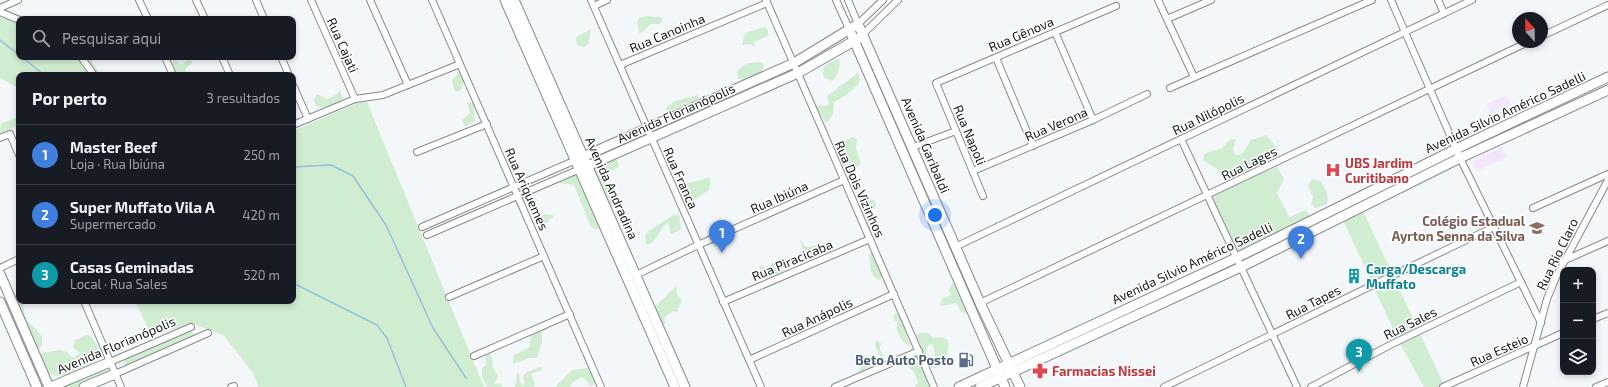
<!DOCTYPE html>
<html lang="pt">
<meta charset="utf-8">
<style>
body{margin:0;font-family:"Exo 2",sans-serif;background:#20242c;color:#f1f3f6}
.controls{position:absolute;right:12px;bottom:12px;display:grid;overflow:hidden;border-radius:8px;box-shadow:0 2px 6px #0003}
.controls button{width:36px;height:36px;display:grid;place-items:center;padding:0;border:0;border-bottom:1px solid #363941;background:#171b24;color:#f1f3f6;font:20px sans-serif}
.compass{position:absolute;left:1512px;top:12px;width:36px;height:36px;border-radius:50%;background:#171b24;box-shadow:0 2px 6px #0003;rotate:338deg}
.you{position:absolute;left:935px;top:215px;width:14px;height:14px;margin:-10px;border:3px solid #fff;border-radius:50%;background:#1a73e8;box-shadow:0 0 0 6px #1a73e833}
.badge{display:grid;place-items:center;width:26px;height:26px;border-radius:50%;background:#268233;color:#fff;font-size:13px;font-weight:700}
.pin{position:absolute;translate:-50% -33px;filter:drop-shadow(0 1px 2px #0008)}
.pin::after{content:'';position:absolute;top:21px;width:14px;height:12px;background:inherit;clip-path:polygon(0 0,100% 0,50% 100%)}
.list{margin:0;padding:0;list-style:none}
h2{display:flex;justify-content:space-between;align-items:center;height:52px;margin:0;padding:0 16px;font-size:17px}
h2 small{font-size:13px;font-weight:400;color:#9ea1a6}
.list li{display:grid;grid-template-columns:26px 1fr auto;gap:12px;align-items:center;box-sizing:border-box;height:60px;padding:0 16px;border-top:1px solid #363941}
.list b{display:block;font-size:15px;white-space:nowrap}
.list p{margin:0;font-size:13px;white-space:nowrap;color:#9ea1a6}
.list em{font-size:13px;font-style:normal;color:#9ea1a6}
.icon{flex:none;width:22px;height:22px;fill:none;stroke:currentColor;stroke-width:2;stroke-linecap:round;stroke-linejoin:round}
.map{position:relative;flex:none;width:1608px;height:387px;overflow:hidden}
.search{position:absolute;background:#171b24;box-shadow:0 2px 6px #0003;left:16px;top:16px;width:280px;height:44px;display:flex;align-items:center;gap:10px;box-sizing:border-box;padding:0 14px;border-radius:8px;color:#9ea1a6;font-size:15px}
.panel{position:absolute;background:#171b24;box-shadow:0 2px 6px #0003;left:16px;top:72px;width:280px;height:232px;border-radius:8px}
.map>svg:first-child{display:block}
.commercial{fill:#f3e7fb}
.green{fill:#d1edd1}
.lines{fill:none;stroke-linecap:round;stroke-linejoin:round}
.stream{stroke:#98c0e0;stroke-width:1.5}
.street-casing{stroke:#86898c;stroke-width:8}
.secondary-casing{stroke:#86898c;stroke-width:11}
.street{stroke:#fff;stroke-width:6}
.secondary{stroke:#fff;stroke-width:9}
.labels{text-anchor:middle;dominant-baseline:central;stroke-width:3;stroke-linejoin:round;paint-order:stroke}
.street-label{font-size:13px;fill:#171819;stroke:#fff}
.health-label{font-size:13px;font-weight:bold;fill:#be3a42;stroke:#fff;text-anchor:start}
.education-label{font-size:13px;font-weight:bold;fill:#785e54;stroke:#fff;text-anchor:end}
.culture-label{font-size:13px;font-weight:bold;fill:#0d838f;stroke:#fff;text-anchor:start}
.service-label{font-size:13px;font-weight:bold;fill:#4e5e75;stroke:#fff;text-anchor:end}
</style>
<div class="map">
<svg width="1608" height="387" viewBox="0 0 1608 387">
<rect width="100%" height="100%" fill="#f4f7fa"/>
<g class="commercial">
<path d="M 1507,95 L 1512,105 L 1491,115 L 1486,104 Z"/>
<path d="M 1502,147 L 1507,157 L 1477,171 L 1472,161 Z"/>
</g>
<g class="green">
<path d="M 0,7 L 30,19 L 19,19 L 19,57 L 89,57 L 101,75 L 19,75 L 19,88 L 0,78 Z"/>
<path d="M 646,16 L 660,17 L 662,18 L 662,22 L 659,24 L 650,24 L 644,31 L 639,33 L 637,21 L 639,18 Z"/>
<path d="M 765,27 L 768,30 L 768,36 L 754,42 L 755,48 L 750,44 L 742,45 L 745,33 Z"/>
<path d="M 591,29 L 589,42 L 585,47 L 577,45 L 576,37 Z"/>
<path d="M 190,59 L 192,63 L 185,70 L 186,75 L 177,75 L 172,66 L 173,60 L 181,64 Z"/>
<path d="M 839,59 C 841,66 838,76 832,81 L 825,78 C 819,66 828,63 839,59 Z"/>
<path d="M 759,62 L 763,63 C 766,74 748,82 738,79 L 737,72 C 744,63 748,63 759,62 Z"/>
<path d="M 460,71 C 464,78 465,88 458,92 L 454,90 L 452,80 Z"/>
<path d="M 859,72 L 859,84 L 846,95 L 834,102 L 833,114 L 829,121 L 826,123 L 815,105 L 826,106 L 829,104 L 827,96 Z"/>
<path d="M 340,90 L 343,98 C 337,106 325,110 316,106 L 314,100 L 317,94 L 327,99 L 336,95 Z"/>
<path d="M 698,95 L 698,99 L 695,102 L 667,112 L 666,108 L 675,101 Z"/>
<path d="M 360,102 L 367,102 L 484,387 L 258,387 L 253,373 L 223,335 L 194,324 L 151,335 L 135,301 L 293,301 L 293,131 Z"/>
<path d="M 469,102 L 474,102 L 474,104 L 475,121 L 465,127 L 462,120 L 470,113 L 467,103 Z"/>
<path d="M 19,117 L 19,126 L 6,131 L 0,136 L 1,123 Z"/>
<path d="M 1267,135 L 1278,150 L 1278,157 L 1267,165 L 1269,170 L 1277,167 L 1284,179 L 1277,193 L 1289,217 L 1306,210 L 1310,216 L 1236,251 L 1212,197 L 1225,185 C 1227,168 1211,169 1203,159 L 1205,153 L 1222,148 L 1231,139 L 1236,139 L 1233,150 L 1236,155 L 1241,155 L 1251,140 Z"/>
<path d="M 852,137 L 857,139 L 856,148 L 861,163 C 847,178 838,167 835,150 L 838,145 Z"/>
<path d="M 613,157 L 618,161 L 619,167 L 607,172 L 604,180 L 615,204 L 611,210 L 593,172 L 594,168 Z"/>
<path d="M 572,174 L 579,175 L 600,225 L 597,230 L 591,227 L 574,185 L 560,183 L 559,181 Z"/>
<path d="M 708,177 L 711,179 L 709,190 C 700,195 695,201 686,204 L 682,202 L 680,194 L 684,185 C 692,180 700,182 708,177 Z"/>
<path d="M 1312,179 L 1320,181 C 1326,188 1329,195 1327,204 L 1315,208 L 1311,204 L 1313,197 L 1308,185 Z"/>
<path d="M 872,199 L 875,201 L 876,207 L 869,211 L 869,213 L 876,228 L 869,232 L 859,206 L 862,204 L 868,205 L 868,201 Z"/>
<path d="M 1363,211 L 1445,387 L 1424,387 L 1399,342 L 1343,220 Z"/>
<path d="M 545,214 L 553,215 L 553,217 L 543,226 L 537,227 L 535,221 L 532,219 Z"/>
<path d="M 673,215 L 679,215 L 681,227 L 679,231 L 671,234 L 668,223 C 660,227 658,239 650,244 L 646,244 L 645,236 L 647,232 Z"/>
<path d="M 799,238 L 806,247 L 820,245 L 830,240 L 832,241 L 826,250 L 807,261 L 804,258 L 804,252 Z"/>
<path d="M 871,252 L 877,258 L 882,277 L 880,280 L 876,279 L 871,272 L 869,255 Z"/>
<path d="M 772,263 L 781,270 L 786,271 L 786,273 L 769,280 L 763,279 L 759,267 L 762,265 L 766,269 Z"/>
<path d="M 953,283 C 959,287 965,304 967,312 L 966,313 L 962,313 L 956,303 L 941,306 L 940,305 L 943,297 L 951,295 L 949,290 Z"/>
<path d="M 676,286 L 677,294 L 682,300 L 677,312 L 673,311 L 666,316 L 664,320 L 666,323 L 661,325 L 659,314 L 655,307 Z"/>
<path d="M 17,303 L 23,303 C 25,327 33,322 42,337 L 42,345 L 40,348 L 35,349 Z"/>
<path d="M 896,313 L 900,314 L 910,346 C 903,344 895,332 897,324 C 897,322 899,320 899,318 L 896,321 L 893,320 L 894,316 Z"/>
<path d="M 556,322 L 542,333 L 542,342 L 537,358 L 530,358 L 513,364 L 514,355 L 530,347 L 531,334 Z"/>
<path d="M 190,331 L 192,331 L 194,336 L 127,366 L 124,363 L 124,359 Z"/>
<path d="M 921,333 L 929,333 L 933,338 L 941,337 L 948,340 C 949,349 947,369 932,368 L 929,366 L 935,356 L 933,344 L 928,345 L 925,357 L 916,335 Z"/>
<path d="M 87,335 L 91,336 L 98,347 L 99,359 C 89,367 62,381 50,374 C 45,371 42,363 40,358 L 43,353 L 59,350 L 67,352 L 73,358 L 80,353 L 74,348 L 74,344 L 76,340 Z"/>
<path d="M 877,340 L 881,343 L 880,349 L 886,362 L 860,373 L 859,370 L 865,364 L 880,357 L 875,345 Z"/>
<path d="M 489,352 L 493,360 L 492,366 L 498,377 L 494,384 L 499,383 L 503,387 L 487,387 L 482,377 L 482,369 L 486,365 L 485,355 Z"/>
<path d="M 915,355 L 920,359 L 930,384 L 929,387 L 915,387 L 918,381 L 914,372 L 907,365 L 909,358 Z"/>
<path d="M 540,367 L 542,368 L 542,370 L 531,374 L 535,384 L 534,387 L 515,387 L 517,373 L 519,373 L 520,382 L 523,386 L 525,382 L 523,377 L 525,373 Z"/>
<path d="M 105,368 L 108,368 L 110,373 L 80,387 L 61,387 Z"/>
<path d="M 587,368 L 591,370 L 596,379 L 594,385 L 590,386 L 587,381 L 582,377 L 573,382 L 570,387 L 555,387 L 572,370 Z"/>
</g>
<g class="lines">
<g class="stream">
<path d="M 0,40 L 19,55"/>
<path d="M 22,57 L 44,75"/>
<path d="M 293,167 L 331,165 L 353,176 L 386,225 L 433,328 L 466,378"/>
<path d="M 293,283 L 377,325 L 387,338 L 406,387"/>
</g>
<g class="street-casing">
<g id="street">
<path d="M 139,0 L 148,19"/>
<path d="M 196,0 L 205,19"/>
<path d="M 256,0 L 264,19"/>
<path d="M 311,0 L 355,99"/>
<path d="M 370,0 L 408,85"/>
<path d="M 432,0 L 601,387"/>
<path d="M 591,0 L 761,387"/>
<path d="M 766,0 L 934,387"/>
<path d="M 836,0 L 850,31"/>
<path d="M 848,0 L 858,24 L 883,0"/>
<path d="M 1158,0 L 1194,77"/>
<path d="M 1391,0 L 1460,158 L 1541,323"/>
<path d="M 1438,0 L 1444,13"/>
<path d="M 594,6 L 607,0"/>
<path d="M 0,8 L 18,0"/>
<path d="M 0,12 L 19,20"/>
<path d="M 1167,19 L 1211,0"/>
<path d="M 1055,32 L 1093,120"/>
<path d="M 863,34 L 898,0"/>
<path d="M 1542,36 L 1608,5"/>
<path d="M 81,57 L 94,75"/>
<path d="M 165,57 L 173,75"/>
<path d="M 222,57 L 230,75"/>
<path d="M 281,57 L 289,75"/>
<path d="M 996,58 L 1033,146"/>
<path d="M 620,65 L 767,3"/>
<path d="M 293,85 L 308,119"/>
<path d="M 1170,88 L 1372,0"/>
<path d="M 293,125 L 355,99 L 383,95 L 460,64"/>
<path d="M 0,138 L 10,134 L 19,155"/>
<path d="M 1181,139 L 1297,387"/>
<path d="M 913,147 L 956,131"/>
<path d="M 417,152 L 487,124"/>
<path d="M 973,171 L 1093,120 L 1147,94"/>
<path d="M 983,196 L 936,83 L 1116,6"/>
<path d="M 1533,208 L 1608,174"/>
<path d="M 422,227 L 576,160"/>
<path d="M 427,235 L 580,169"/>
<path d="M 955,247 L 1472,0"/>
<path d="M 1563,261 L 1608,241"/>
<path d="M 0,268 L 19,259"/>
<path d="M 636,275 L 698,245 L 844,180"/>
<path d="M 449,297 L 544,256"/>
<path d="M 84,301 L 121,387"/>
<path d="M 723,302 L 870,239"/>
<path d="M 980,303 L 1528,42"/>
<path d="M 1593,319 L 1608,313"/>
<path d="M 474,356 L 570,314"/>
<path d="M 749,360 L 894,294"/>
<path d="M 110,362 L 191,327"/>
<path d="M 115,374 L 208,333"/>
<path d="M 231,387 L 234,386"/>
<path d="M 835,387 L 919,351"/>
<path d="M 1164,387 C 1274,334 1383,279 1494,227"/>
<path d="M 1311,387 L 1392,344 L 1521,282"/>
<path d="M 1443,387 L 1563,333"/>
<path d="M 1523,387 L 1547,299 L 1556,277 L 1608,180"/>
<path d="M 1596,387 L 1608,382"/>
</g>
</g>
<g class="secondary-casing">
<g id="secondary">
<path d="M 505,0 L 675,387"/>
<path d="M 514,0 L 685,387"/>
<path d="M 850,31 L 1005,387"/>
<path d="M 576,160 L 794,63 L 858,24 L 980,303 L 1020,387"/>
<path d="M 583,168 L 798,73 L 859,38"/>
<path d="M 0,274 L 49,387"/>
<path d="M 0,302 L 37,387"/>
<path d="M 51,387 L 110,362"/>
<path d="M 84,387 L 115,374"/>
<path d="M 959,387 L 1236,258 L 1456,149 L 1608,77"/>
<path d="M 980,387 L 1241,267 L 1460,158 L 1608,90"/>
</g>
</g>
<use href="#street" class="street"/>
<use href="#secondary" class="secondary"/>
</g>
<defs>
<g id="hospital-bare" transform="scale(1.2)"><path d="M-5-5h3v3.5h4V-5h3V5h-3V1.5h-4V5h-3Z" fill="#e0444e" stroke="#fff" stroke-width="2.5" paint-order="stroke"/></g>
<g id="school-bare" transform="scale(1.2)"><path d="M0-5L7-2L0 1L-7-2ZM-4 1L0 2.5L4 1V4Q0 6-4 4Z" fill="#8d6e63" stroke="#fff" stroke-width="2.5" paint-order="stroke"/></g>
<g id="building-bare" transform="scale(1.2)"><path d="M-4-6H4V6H1V3H-1V6H-4ZM-2.5-4.3h1.7v1.8h-1.7ZM.8-4.3h1.7v1.8H.8ZM-2.5-1h1.7V.8h-1.7ZM.8-1h1.7V.8H.8Z" fill="#0f9aa8" stroke="#fff" stroke-width="2.5" paint-order="stroke"/></g>
<g id="fuel-bare" transform="scale(1.2)"><path d="M-5.5-6h7V0h2V4h1.3V-2.5L3-4.5l.8-.8L6-3V5H2.5V1h-1V6h-7ZM-4.2-4.7v3.2H.2V-4.7Z" fill="#5c6f8a" stroke="#fff" stroke-width="2.5" paint-order="stroke"/></g>
<g id="pharmacy-bare" transform="scale(1.2)"><path d="M-2-6h4v4h4v4h-4v4h-4v-4h-4v-4h4Z" fill="#e0444e" stroke="#fff" stroke-width="2.5" paint-order="stroke"/></g>
</defs>
<g fill-rule="evenodd">
<use href="#hospital-bare" x="1333" y="170"/>
<use href="#school-bare" x="1537" y="228"/>
<use href="#building-bare" x="1354" y="276"/>
<use href="#fuel-bare" x="966" y="360"/>
<use href="#pharmacy-bare" x="1040" y="371"/>
</g>
<g class="labels">
<g class="street-label">
<text transform="translate(667 33) rotate(-23)">Rua Canoinha</text>
<text transform="translate(1021 34) rotate(-23)">Rua Gênova</text>
<text transform="translate(343 45) rotate(66)">Rua Cajati</text>
<text transform="translate(1505 112) rotate(-25)">Avenida Silvio Américo Sadelli</text>
<text transform="translate(676 113) rotate(-24)">Avenida Florianópolis</text>
<text transform="translate(1208 114) rotate(-26)">Rua Nilópolis</text>
<text transform="translate(1056 124) rotate(-23)">Rua Verona</text>
<text transform="translate(970 135) rotate(67)">Rua Napoli</text>
<text transform="translate(926 145) rotate(67)">Avenida Garibaldi</text>
<text transform="translate(1249 163) rotate(-26)">Rua Lages</text>
<text transform="translate(681 178) rotate(66)">Rua Franca</text>
<text transform="translate(612 188) rotate(66)">Avenida Andradina</text>
<text transform="translate(527 189) rotate(66)">Rua Ariquemes</text>
<text transform="translate(860 189) rotate(66)">Rua Dois Vizinhos</text>
<text transform="translate(779 197) rotate(-24)">Rua Ibiúna</text>
<text transform="translate(1557 254) rotate(-64)">Rua Rio Claro</text>
<text transform="translate(792 260) rotate(-23)">Rua Piracicaba</text>
<text transform="translate(1192 263) rotate(-25)">Avenida Silvio Américo Sadelli</text>
<text transform="translate(1313 302) rotate(-27)">Rua Tapes</text>
<text transform="translate(817 317) rotate(-25)">Rua Anápolis</text>
<text transform="translate(1410 323) rotate(-26)">Rua Sales</text>
<text transform="translate(116 345) rotate(-23)">Avenida Florianópolis</text>
<text transform="translate(1499 350) rotate(-24)">Rua Esteio</text>
</g>
<g class="health-label">
<text x="1345" y="163">UBS Jardim<tspan x="1345" dy="15">Curitibano</tspan></text>
<text x="1052" y="371">Farmacias Nissei</text>
</g>
<g class="education-label">
<text x="1525" y="221">Colégio Estadual<tspan x="1525" dy="15">Ayrton Senna da Silva</tspan></text>
</g>
<g class="culture-label">
<text x="1366" y="269">Carga/Descarga<tspan x="1366" dy="15">Muffato</tspan></text>
</g>
<g class="service-label">
<text x="954" y="360">Beto Auto Posto</text>
</g>
</g>
</svg>
<div class="controls">
<button>+</button>
<button>−</button>
<button><svg class="icon" aria-label="layers" viewBox="0 0 24 24"><path d="M12 4l9 5-9 5-9-5zM3 14l9 5 9-5"/></svg></button>
</div>
<svg class="compass" viewBox="-18 -18 36 36"><path d="M0-13l5 13h-10z" fill="#e53935"/><path d="M0 13l5-13h-10z" fill="#9ea1a6"/></svg>
<div class="you"></div>
<div class="pin badge" style="left:722px;top:253px;background:#3f7fe0">1</div>
<div class="pin badge" style="left:1301px;top:259px;background:#3f7fe0">2</div>
<div class="pin badge" style="left:1359px;top:372px;background:#0f9aa8">3</div>
<div class="search"><svg class="icon" aria-label="search" viewBox="0 0 24 24"><circle cx="10" cy="10" r="6"/><path d="M15 15l6 6"/></svg>Pesquisar aqui</div>
<section class="panel">
<h2>Por perto<small>3 resultados</small></h2>
<ul class="list">
<li><span class="badge" style="background:#3f7fe0">1</span><div><b>Master Beef</b><p>Loja · Rua Ibiúna</p></div><em>250 m</em></li>
<li><span class="badge" style="background:#3f7fe0">2</span><div><b>Super Muffato Vila A</b><p>Supermercado</p></div><em>420 m</em></li>
<li><span class="badge" style="background:#0f9aa8">3</span><div><b>Casas Geminadas</b><p>Local · Rua Sales</p></div><em>520 m</em></li>
</ul>
</section>
</div>
